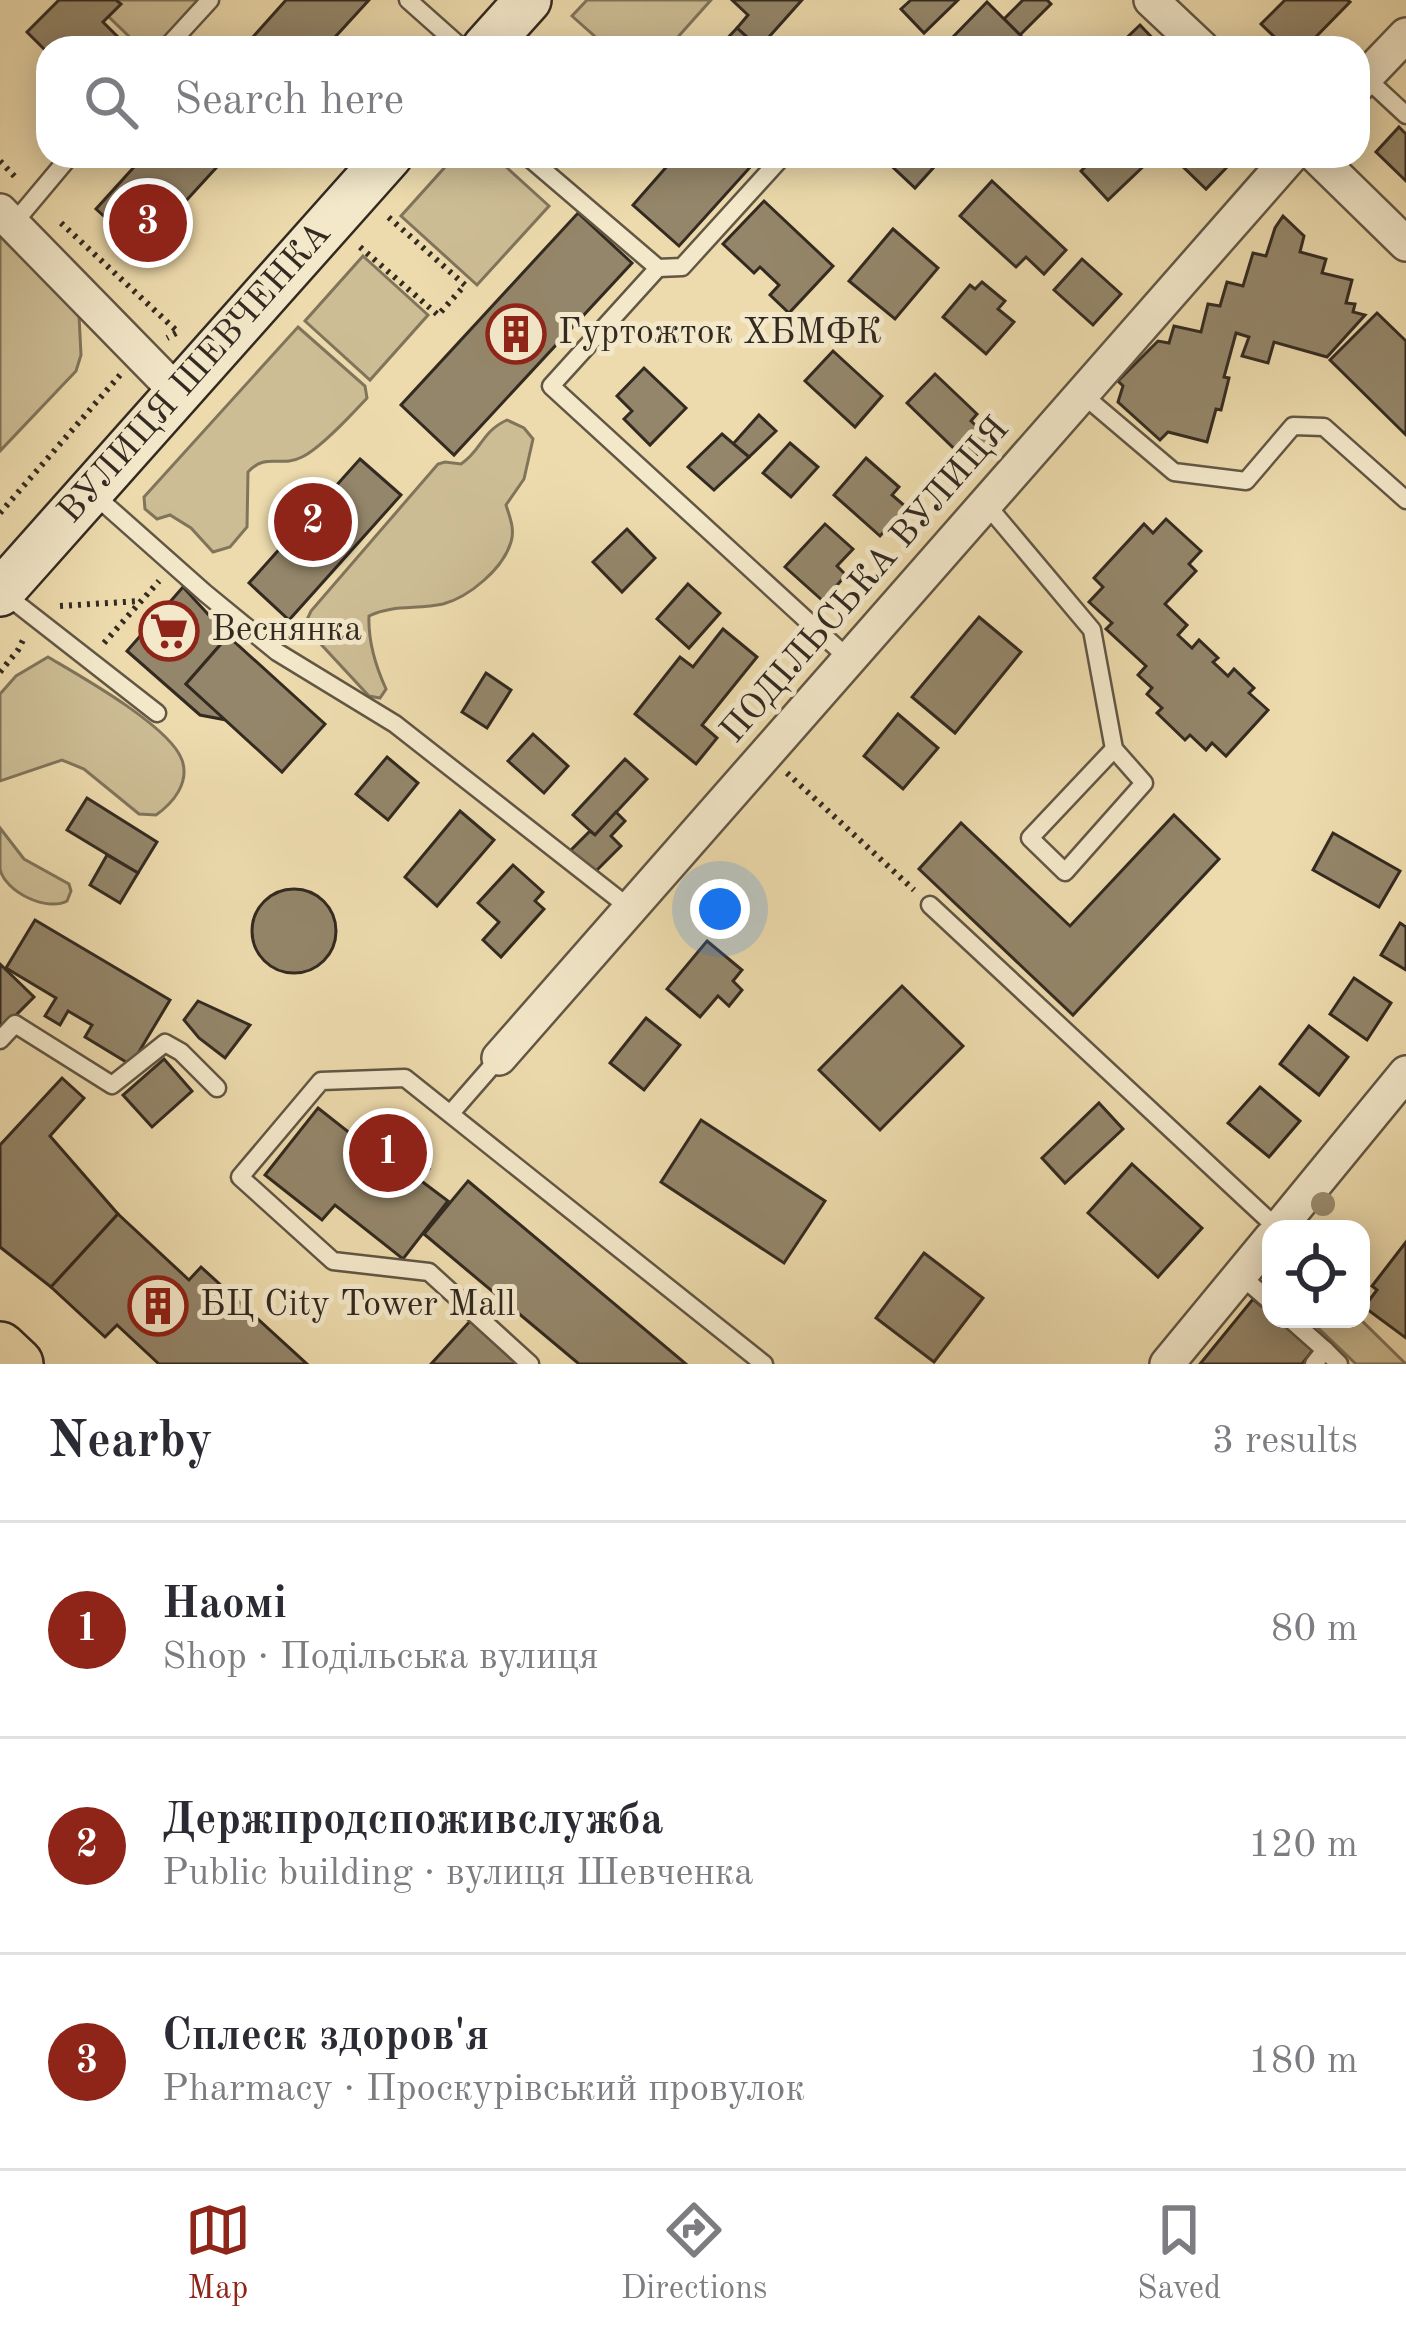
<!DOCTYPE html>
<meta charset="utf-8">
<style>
body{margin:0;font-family:"Old Standard TT",serif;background:#f2f2f3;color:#2b2b33}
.controls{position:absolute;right:36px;bottom:36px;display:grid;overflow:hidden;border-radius:24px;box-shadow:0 6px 30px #0003}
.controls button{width:108px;height:108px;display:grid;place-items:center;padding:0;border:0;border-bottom:3px solid #e1e1e2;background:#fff;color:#2b2b33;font:60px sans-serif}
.you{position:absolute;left:720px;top:909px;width:42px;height:42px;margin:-30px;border:9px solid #fff;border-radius:50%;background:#1a73e8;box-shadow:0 0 0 18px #1a73e833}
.badge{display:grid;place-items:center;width:78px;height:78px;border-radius:50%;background:#8f2418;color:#fff;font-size:39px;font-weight:700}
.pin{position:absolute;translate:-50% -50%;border:6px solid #fff;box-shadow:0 3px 12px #0006}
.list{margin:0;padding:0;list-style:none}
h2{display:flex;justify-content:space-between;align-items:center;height:156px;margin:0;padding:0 48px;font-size:51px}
h2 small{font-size:39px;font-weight:400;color:#7c7c81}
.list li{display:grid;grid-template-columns:78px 1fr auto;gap:36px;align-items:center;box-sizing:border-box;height:216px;padding:0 48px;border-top:3px solid #e1e1e2}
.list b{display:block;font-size:45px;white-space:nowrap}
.list p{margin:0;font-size:39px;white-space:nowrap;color:#7c7c81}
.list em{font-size:39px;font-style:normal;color:#7c7c81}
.icon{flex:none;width:66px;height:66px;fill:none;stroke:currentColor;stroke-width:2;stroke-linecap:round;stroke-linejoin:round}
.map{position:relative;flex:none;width:1406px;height:1364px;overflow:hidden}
.search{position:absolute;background:#fff;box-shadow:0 6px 30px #0003;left:36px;right:36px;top:36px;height:132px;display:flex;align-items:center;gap:30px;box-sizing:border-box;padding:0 42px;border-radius:36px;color:#7c7c81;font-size:45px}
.sheet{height:804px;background:#fff}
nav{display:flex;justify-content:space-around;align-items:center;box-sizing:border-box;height:168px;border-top:3px solid #e1e1e2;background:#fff;font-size:33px;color:#7c7c81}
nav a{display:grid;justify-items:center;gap:6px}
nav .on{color:#8f2418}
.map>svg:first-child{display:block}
.green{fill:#cdbd95;stroke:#80745b;stroke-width:3}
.building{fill:#94866a;stroke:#332a21;stroke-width:3}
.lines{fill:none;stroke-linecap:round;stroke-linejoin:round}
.service-casing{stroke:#625644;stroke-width:21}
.minor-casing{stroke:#625644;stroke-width:38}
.secondary-casing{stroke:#332a21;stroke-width:50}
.primary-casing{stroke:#332a21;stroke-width:56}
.path{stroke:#332a21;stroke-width:6;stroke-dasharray:3 6;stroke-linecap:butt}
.service{stroke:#f3e8ca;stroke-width:16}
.minor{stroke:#f3e8ca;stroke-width:33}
.secondary{stroke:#f3e8ca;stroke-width:45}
.primary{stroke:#eddbad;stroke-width:51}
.tree{fill:#9c8e70}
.labels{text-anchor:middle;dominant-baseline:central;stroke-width:10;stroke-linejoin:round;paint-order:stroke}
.poi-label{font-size:36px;fill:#332a21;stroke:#f3e8ca;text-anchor:start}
.street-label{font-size:36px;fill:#332a21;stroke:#f3e8ca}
</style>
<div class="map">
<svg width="1406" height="1364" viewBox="0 0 1406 1364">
<rect width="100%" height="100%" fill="#eddbad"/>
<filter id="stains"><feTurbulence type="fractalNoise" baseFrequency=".00167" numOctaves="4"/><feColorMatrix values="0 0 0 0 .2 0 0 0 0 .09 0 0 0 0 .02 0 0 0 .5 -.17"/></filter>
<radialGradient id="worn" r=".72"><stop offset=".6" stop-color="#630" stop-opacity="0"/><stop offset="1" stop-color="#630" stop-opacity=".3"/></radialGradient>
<g class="green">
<path d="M 113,0 L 200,0 C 183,19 167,45 141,48 L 108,16 Z"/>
<path d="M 587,0 L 711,0 L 668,48 L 608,48 L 572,16 Z"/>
<path d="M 455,156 L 494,156 L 549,206 L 477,285 L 401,216 Z"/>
<path d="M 0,227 L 79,315 L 81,355 L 76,371 L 0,451 Z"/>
<path d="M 363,256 L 428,315 L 370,380 L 305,321 Z"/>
<path d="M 298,327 L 365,386 L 367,398 C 352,414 321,448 302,457 C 281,468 266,452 248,472 L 247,527 L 230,547 L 213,552 L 191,528 L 170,515 L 157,519 L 145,509 L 144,497 Z"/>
<path d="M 507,420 L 524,428 L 533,439 L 524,479 L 506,505 C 510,518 515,529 511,542 C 503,569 469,597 443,604 C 417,610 394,604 369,616 C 368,640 376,667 386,689 L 380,698 L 369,696 L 304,626 L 311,611 L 438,464 L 445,462 L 461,464 C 482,450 481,432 507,420 Z"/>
<path d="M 48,657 C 80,676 170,726 182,760 C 190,783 173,803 156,815 L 139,814 L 84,769 L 62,760 L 0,781 L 0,694 L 16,676 Z"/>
<path d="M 0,828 L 24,859 L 69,884 L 71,891 L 67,901 C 47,912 5,892 0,869 C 0,857 0,840 0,828 Z"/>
<path d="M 1315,1319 L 1360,1319 L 1406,1364 L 1356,1364 L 1314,1324 Z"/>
</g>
<g class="building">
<path d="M 59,0 L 116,0 L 121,4 L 103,22 L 129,48 L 48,48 L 48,53 L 27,32 Z"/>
<path d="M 286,0 L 369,0 L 325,48 L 243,48 Z"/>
<path d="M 732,0 L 802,0 L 759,48 L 737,28 L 748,15 Z"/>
<path d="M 911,0 L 958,0 L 924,33 L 901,9 Z"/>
<path d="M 1023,0 L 1047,0 L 1051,4 L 1020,35 L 1004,19 Z"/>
<path d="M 1285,0 L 1347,0 L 1350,2 L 1305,48 L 1286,48 L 1261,24 Z"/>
<path d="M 987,2 L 1027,42 L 1021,48 L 959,48 L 951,39 Z"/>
<path d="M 1140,25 L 1162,48 L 1116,48 Z"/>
<path d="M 737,28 L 759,48 L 718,48 Z"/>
<path d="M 1399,127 L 1406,134 L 1406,181 L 1376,152 Z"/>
<path d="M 144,156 L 227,156 L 141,250 L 96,209 Z"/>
<path d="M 676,156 L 743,156 L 753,164 L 679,246 L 633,205 Z"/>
<path d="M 881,156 L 944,156 L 915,188 Z"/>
<path d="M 1097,156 L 1144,156 L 1149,161 L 1108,200 L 1081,171 Z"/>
<path d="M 1183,156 L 1213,156 L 1226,168 L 1206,189 L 1178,162 Z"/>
<path d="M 992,181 L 1066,250 L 1044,274 L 1026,257 L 1016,267 L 960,216 Z"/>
<path d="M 764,201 L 833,266 L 789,313 L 770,295 L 779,285 L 760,267 L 754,273 L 723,244 Z"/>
<path d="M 578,213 L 632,263 L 454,455 L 401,405 Z"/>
<path d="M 1283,216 L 1304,236 L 1300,252 L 1326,259 L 1322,273 L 1352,280 L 1346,303 L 1355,304 L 1353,312 L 1365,315 L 1327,357 L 1274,342 L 1268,363 L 1242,356 L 1249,337 L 1236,333 L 1224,377 L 1229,378 L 1221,410 L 1216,409 L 1207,442 L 1168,432 L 1160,440 L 1118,402 L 1123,386 L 1118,381 L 1158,341 L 1169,343 L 1174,326 L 1201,332 L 1208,304 L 1220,306 L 1227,282 L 1243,286 L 1253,253 L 1266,256 L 1275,228 Z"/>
<path d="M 893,229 L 938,268 L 895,319 L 849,281 Z"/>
<path d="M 1082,259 L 1121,294 L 1093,325 L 1054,290 Z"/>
<path d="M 982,282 L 1005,301 L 998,309 L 1014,322 L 986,354 L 943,317 L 970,285 L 975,289 Z"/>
<path d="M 1377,313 L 1406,341 L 1406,435 L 1330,360 Z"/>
<path d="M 833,351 L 882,396 L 855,427 L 805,381 Z"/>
<path d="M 644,368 L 686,408 L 650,445 L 624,419 L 632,411 L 617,396 Z"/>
<path d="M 935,374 L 977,414 L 971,421 L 991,440 L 969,463 L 907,403 Z"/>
<path d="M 759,415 L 776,431 L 749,457 L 733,444 Z"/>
<path d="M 722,434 L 749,457 L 714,490 L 688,467 Z"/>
<path d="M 790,443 L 818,467 L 791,497 L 763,473 Z"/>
<path d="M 866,458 L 899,487 L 892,495 L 906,507 L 880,536 L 834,495 Z"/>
<path d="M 360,459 L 401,495 L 289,620 L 249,583 Z"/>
<path d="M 1166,519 L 1201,551 L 1189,564 L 1196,571 L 1165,604 L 1187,625 L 1178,635 L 1192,648 L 1199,640 L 1218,658 L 1213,662 L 1228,676 L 1234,669 L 1254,688 L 1249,693 L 1268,710 L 1226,756 L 1212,743 L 1206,750 L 1190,735 L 1185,740 L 1157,713 L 1162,708 L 1147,694 L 1152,688 L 1138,675 L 1146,666 L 1106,629 L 1112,623 L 1089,602 L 1103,587 L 1094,578 L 1144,524 L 1153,533 Z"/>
<path d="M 825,524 L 853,549 L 837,566 L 846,575 L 823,601 L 785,567 Z"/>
<path d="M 627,529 L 655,558 L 622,592 L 593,562 Z"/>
<path d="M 688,584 L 720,613 L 689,648 L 657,619 Z"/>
<path d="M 183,587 L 228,636 L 186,684 L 226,720 L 200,715 L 127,651 Z"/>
<path d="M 979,617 L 1021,652 L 955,733 L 912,697 Z"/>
<path d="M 723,629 L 757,657 L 702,725 L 717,738 L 696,764 L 635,714 L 680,657 L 693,667 Z"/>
<path d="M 228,636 L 325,724 L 282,772 L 186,684 Z"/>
<path d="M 486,673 L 511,690 L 487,728 L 462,712 Z"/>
<path d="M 898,714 L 938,748 L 903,789 L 864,756 Z"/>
<path d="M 533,734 L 568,766 L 544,793 L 508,761 Z"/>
<path d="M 387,757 L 418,783 L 388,820 L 356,794 Z"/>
<path d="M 625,759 L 647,779 L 595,835 L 573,815 Z"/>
<path d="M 87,798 L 157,842 L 138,873 L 67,830 Z"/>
<path d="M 460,811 L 494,840 L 437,906 L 405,877 Z"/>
<path d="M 616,812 L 625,821 L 611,836 L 621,846 L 592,875 L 569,852 L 590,831 L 595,835 Z"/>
<path d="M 1174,815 L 1219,859 L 1073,1015 L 919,869 L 961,823 L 1070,926 Z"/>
<path d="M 1333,833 L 1400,871 L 1379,907 L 1313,870 Z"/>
<path d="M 107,855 L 138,873 L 120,903 L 90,885 Z"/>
<path d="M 513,865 L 543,892 L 535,901 L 544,909 L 501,957 L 483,940 L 499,922 L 478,903 Z"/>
<circle cx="294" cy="931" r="42"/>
<path d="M 35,920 L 170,1000 L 131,1065 L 85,1037 L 92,1025 L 68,1011 L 60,1025 L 45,1016 L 56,998 L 6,968 Z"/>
<path d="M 1400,923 L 1406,927 L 1406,970 L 1381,955 Z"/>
<path d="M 707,941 L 742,970 L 733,981 L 742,990 L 729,1006 L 718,996 L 700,1017 L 667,989 Z"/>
<path d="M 0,964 L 34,997 L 0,1031 Z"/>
<path d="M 1354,978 L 1391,1003 L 1367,1040 L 1330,1014 Z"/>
<path d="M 902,986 L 963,1046 L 880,1130 L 819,1070 Z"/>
<path d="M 198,1001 L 250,1025 L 225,1058 L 199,1038 L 184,1020 Z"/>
<path d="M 646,1018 L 680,1045 L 644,1090 L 610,1063 Z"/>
<path d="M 1309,1026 L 1348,1057 L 1319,1095 L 1280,1064 Z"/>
<path d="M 164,1059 L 192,1091 L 152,1127 L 123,1095 Z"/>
<path d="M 62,1078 L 84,1098 L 50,1136 L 118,1214 L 51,1287 L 0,1247 L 0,1145 Z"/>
<path d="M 1260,1087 L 1300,1121 L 1269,1157 L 1228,1123 Z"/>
<path d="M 1099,1103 L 1123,1129 L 1065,1183 L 1042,1158 Z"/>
<path d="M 318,1108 L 361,1142 L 368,1133 L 396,1155 L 402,1147 L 429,1169 L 420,1180 L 448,1201 L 403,1259 L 335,1205 L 322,1220 L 265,1175 Z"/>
<path d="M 701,1120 L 825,1201 L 784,1263 L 661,1182 Z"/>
<path d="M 1132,1164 L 1202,1228 L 1158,1277 L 1088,1213 Z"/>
<path d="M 468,1181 L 686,1364 L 579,1364 L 424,1234 Z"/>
<path d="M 118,1214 L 189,1280 L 201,1267 L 307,1364 L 159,1364 L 117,1325 L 105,1337 L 51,1287 Z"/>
<path d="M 1406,1242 L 1406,1338 L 1364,1307 L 1377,1290 L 1372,1286 Z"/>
<path d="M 924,1253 L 983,1298 L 934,1362 L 876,1318 Z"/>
<path d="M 1253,1299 L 1271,1314 L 1271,1319 L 1277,1319 L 1314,1349 L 1302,1364 L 1200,1364 Z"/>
<path d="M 471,1320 L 519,1364 L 431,1364 Z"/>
</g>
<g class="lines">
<g class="service-casing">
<g id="service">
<path d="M 408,0 L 462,48"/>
<path d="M 166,48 L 210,0"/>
<path d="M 1365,77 L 1406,115"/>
<path d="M 527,156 L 658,268 L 551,386 L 849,659"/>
<path d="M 13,224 L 70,156"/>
<path d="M 658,268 L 682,267 L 783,156"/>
<path d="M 1082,394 L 1174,472 L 1246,481 L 1293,426 L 1324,427 L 1406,500"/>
<path d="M 93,489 L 108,507 L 205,593 L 277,652 L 395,724 L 631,909"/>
<path d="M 986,504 L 1092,630 L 1114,749 L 1144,783 L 1065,872 L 1030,838 L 1114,749"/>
<path d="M 2,592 L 157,713"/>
<path d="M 930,905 L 1278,1229"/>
<path d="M 0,1040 L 15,1024 L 112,1085 L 165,1043 L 181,1052 L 217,1088"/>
<path d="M 451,1113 L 499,1058"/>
<path d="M 1240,1275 L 1271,1302"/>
<path d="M 1290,1319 L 1325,1350 L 1314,1364"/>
<path d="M 1325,1350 L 1339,1364"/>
<path d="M 530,1364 L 429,1272 L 333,1261 L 240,1177 L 321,1081 L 405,1078 L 764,1364"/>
</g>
</g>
<g class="minor-casing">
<g id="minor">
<path d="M 1151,0 L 1202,48"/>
<path d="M 1358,85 L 1406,35"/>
<path d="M 1316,156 L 1406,244"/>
<path d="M 0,211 L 178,393"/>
<path d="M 499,1058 L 1291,156"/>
<path d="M 1278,1229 L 1406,1073"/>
<path d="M 1167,1364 L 1271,1238"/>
</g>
</g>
<g class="secondary-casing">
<g id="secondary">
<path d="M 485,48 L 528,0"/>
<path id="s1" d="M 0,593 L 389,156"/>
</g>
</g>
<g class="primary-casing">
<path id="primary" d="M 0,1348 L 17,1364"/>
</g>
<g class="path">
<path d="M 0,161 L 18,180"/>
<path d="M 61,223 L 178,332 L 167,338"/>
<path d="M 360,247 L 438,315 L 465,285 L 385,214"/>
<path d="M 0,513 L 120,375"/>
<path d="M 60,606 L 140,601"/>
<path d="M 104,643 L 159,581"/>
<path d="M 0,672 L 18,650 L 25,636"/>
<path d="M 787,773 L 914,890"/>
</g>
<use href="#service" class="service"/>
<use href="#minor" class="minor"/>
<use href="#secondary" class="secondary"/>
<use href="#primary" class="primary"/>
</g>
<circle class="tree" cx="1323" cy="1204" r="12"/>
<defs>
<g id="building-ring" transform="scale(3)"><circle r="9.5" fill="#f3e8ca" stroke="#8f2418" stroke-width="1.5"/><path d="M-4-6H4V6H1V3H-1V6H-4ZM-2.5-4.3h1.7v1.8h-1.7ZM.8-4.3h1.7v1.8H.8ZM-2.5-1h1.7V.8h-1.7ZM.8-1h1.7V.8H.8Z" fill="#8f2418"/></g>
<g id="supermarket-ring" transform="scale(3)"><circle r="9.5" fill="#f3e8ca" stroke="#8f2418" stroke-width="1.5"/><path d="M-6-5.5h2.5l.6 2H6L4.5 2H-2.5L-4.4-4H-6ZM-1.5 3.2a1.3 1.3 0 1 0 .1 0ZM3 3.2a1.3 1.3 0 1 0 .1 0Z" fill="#8f2418"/></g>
</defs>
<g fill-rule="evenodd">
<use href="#building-ring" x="516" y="334"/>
<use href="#supermarket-ring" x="169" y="631"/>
<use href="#building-ring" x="158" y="1306"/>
</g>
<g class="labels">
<g class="poi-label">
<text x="558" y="334">Гуртожток ХБМФК</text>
<text x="211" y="631">Веснянка</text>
<text x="200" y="1306">БЦ City Tower Mall</text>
</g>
<g class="street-label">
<text stroke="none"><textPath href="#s1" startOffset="294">ВУЛИЦЯ ШЕВЧЕНКА</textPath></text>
<text transform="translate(866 581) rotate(-49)">ПОДІЛЬСЬКА ВУЛИЦЯ</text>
</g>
</g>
<rect width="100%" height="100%" filter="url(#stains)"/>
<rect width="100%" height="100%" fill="url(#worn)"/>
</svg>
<div class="controls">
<button><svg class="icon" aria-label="locate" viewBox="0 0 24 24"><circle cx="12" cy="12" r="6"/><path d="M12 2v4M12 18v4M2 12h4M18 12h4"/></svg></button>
</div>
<div class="you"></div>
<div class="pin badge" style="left:388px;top:1153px">1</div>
<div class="pin badge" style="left:313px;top:522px">2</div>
<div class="pin badge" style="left:148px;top:223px">3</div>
<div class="search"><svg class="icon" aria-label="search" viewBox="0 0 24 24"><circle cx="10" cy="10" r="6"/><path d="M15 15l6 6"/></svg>Search here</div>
</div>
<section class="sheet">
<h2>Nearby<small>3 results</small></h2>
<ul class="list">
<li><span class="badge">1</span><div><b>Наомі</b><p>Shop · Подільська вулиця</p></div><em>80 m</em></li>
<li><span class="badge">2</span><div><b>Держпродспоживслужба</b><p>Public building · вулиця Шевченка</p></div><em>120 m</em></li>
<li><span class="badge">3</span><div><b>Сплеск здоров'я</b><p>Pharmacy · Проскурівський провулок</p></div><em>180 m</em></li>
</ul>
</section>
<nav>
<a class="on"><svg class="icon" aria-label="map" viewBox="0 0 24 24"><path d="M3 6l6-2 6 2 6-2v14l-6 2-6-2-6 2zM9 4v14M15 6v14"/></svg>Map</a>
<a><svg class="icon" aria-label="directions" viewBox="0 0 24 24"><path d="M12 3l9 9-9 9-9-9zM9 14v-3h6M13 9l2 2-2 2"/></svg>Directions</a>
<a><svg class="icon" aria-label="saved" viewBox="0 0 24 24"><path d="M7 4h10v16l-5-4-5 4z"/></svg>Saved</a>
</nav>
